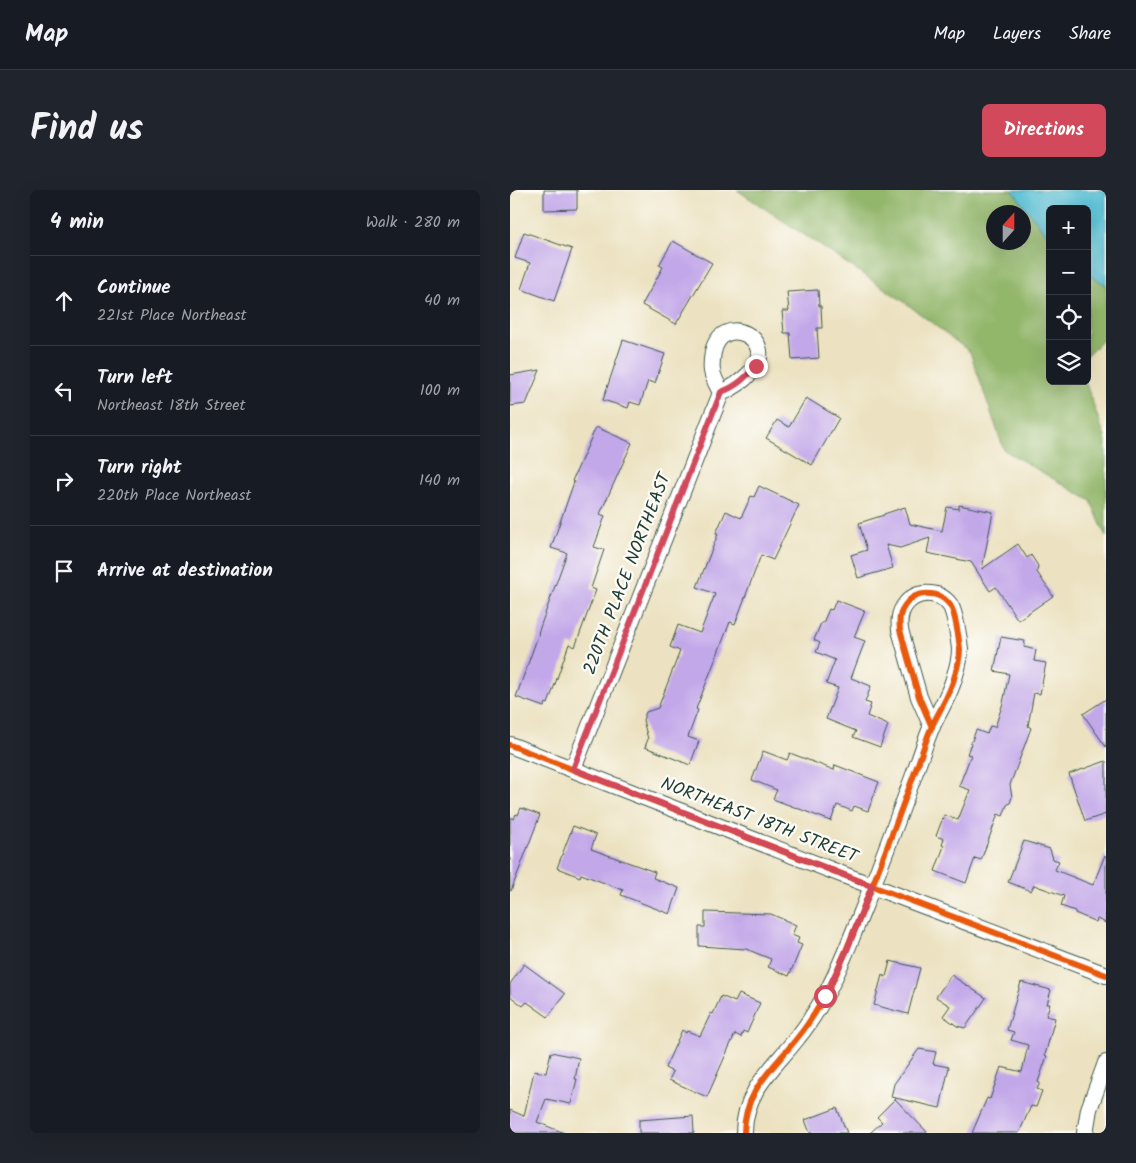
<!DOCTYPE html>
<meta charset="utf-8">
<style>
body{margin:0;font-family:Kalam,sans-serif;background:#20242c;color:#f1f3f6}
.controls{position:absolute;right:15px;top:15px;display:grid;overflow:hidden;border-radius:8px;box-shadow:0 5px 20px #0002}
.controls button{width:45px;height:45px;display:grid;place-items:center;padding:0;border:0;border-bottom:1px solid #363941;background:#171b24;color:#f1f3f6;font:25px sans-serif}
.compass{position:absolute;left:476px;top:15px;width:45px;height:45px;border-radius:50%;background:#171b24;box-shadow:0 5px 20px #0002;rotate:21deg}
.stop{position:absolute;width:15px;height:15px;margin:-11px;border:4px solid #d1495b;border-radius:50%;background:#fff}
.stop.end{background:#d1495b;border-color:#fff;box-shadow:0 1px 5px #0008}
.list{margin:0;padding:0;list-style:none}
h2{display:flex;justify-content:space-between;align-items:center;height:65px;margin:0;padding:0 20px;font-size:21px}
h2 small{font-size:16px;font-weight:400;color:#9ea1a6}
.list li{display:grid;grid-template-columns:32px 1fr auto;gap:15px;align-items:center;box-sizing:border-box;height:90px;padding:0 20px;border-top:1px solid #363941}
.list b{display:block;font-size:19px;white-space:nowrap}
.list p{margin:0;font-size:16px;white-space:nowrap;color:#9ea1a6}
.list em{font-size:16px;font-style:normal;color:#9ea1a6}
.icon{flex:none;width:28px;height:28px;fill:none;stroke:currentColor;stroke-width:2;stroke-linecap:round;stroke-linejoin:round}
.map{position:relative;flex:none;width:596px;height:943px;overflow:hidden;border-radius:8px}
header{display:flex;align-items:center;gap:30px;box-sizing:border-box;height:70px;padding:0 25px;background:#171b24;border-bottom:1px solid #363941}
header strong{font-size:24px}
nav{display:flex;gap:28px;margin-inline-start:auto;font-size:18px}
.intro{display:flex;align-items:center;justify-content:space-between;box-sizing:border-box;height:120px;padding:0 30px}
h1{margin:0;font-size:35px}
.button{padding:12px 22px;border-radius:8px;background:#d1495b;color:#fff;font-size:18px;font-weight:700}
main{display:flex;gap:30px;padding:0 30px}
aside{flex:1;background:#171b24;border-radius:8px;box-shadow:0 5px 20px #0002}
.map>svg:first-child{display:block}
.forest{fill:#92b66a;stroke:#587a4f;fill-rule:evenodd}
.water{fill:#58bfd5;stroke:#3c7e84}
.building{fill:#c2a7e9}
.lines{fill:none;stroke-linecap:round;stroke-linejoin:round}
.minor-casing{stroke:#3e5649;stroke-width:18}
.minor{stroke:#fff;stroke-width:16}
.cycleway-casing{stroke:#fdfcf7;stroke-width:9}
.cycleway{stroke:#e8590c;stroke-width:6}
.route{stroke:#d1495b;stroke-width:6}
.labels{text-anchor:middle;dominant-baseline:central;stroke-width:4.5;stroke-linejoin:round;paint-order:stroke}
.street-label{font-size:18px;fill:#1f3d34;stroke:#fdfcf7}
</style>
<header>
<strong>Map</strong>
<nav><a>Map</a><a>Layers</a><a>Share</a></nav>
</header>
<div class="intro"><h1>Find us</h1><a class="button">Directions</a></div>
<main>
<aside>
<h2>4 min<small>Walk · 280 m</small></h2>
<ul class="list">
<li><svg class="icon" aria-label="ahead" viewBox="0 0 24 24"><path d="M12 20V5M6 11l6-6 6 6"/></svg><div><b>Continue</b><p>221st Place Northeast</p></div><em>40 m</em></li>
<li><svg class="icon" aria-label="left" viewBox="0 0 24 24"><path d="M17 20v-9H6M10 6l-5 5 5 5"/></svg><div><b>Turn left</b><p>Northeast 18th Street</p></div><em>100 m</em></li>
<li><svg class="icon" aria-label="right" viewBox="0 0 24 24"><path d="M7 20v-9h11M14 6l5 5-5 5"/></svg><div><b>Turn right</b><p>220th Place Northeast</p></div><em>140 m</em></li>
<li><svg class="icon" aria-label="arrive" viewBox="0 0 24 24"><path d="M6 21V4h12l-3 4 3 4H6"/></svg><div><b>Arrive at destination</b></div></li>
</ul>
</aside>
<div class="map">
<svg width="596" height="943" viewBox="0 0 596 943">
<rect width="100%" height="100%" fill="#fdfcf7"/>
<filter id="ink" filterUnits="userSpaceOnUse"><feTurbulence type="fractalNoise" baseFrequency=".02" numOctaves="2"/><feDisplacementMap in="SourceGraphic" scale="10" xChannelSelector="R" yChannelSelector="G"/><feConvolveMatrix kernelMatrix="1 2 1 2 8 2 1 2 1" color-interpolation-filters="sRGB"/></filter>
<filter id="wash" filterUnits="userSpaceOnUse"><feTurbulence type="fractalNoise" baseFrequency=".0096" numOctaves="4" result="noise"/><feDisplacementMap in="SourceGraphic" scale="20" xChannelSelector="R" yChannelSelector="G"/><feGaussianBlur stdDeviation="1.12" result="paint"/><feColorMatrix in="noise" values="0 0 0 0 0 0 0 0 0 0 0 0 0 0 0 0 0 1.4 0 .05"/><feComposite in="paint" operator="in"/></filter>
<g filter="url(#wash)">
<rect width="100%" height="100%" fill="#ece2c1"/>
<g class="forest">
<path d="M 227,0 L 502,0 L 540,49 L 540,191 L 575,191 L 596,250 L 596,347 L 581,311 L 494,260 L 460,162 L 393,111 ZM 483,22 L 514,22 L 514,52 L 483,52 Z"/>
<path d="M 577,84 L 596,95 L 596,147 L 577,166 Z"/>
</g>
<path class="water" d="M 502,0 L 596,0 L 596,95 L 577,84 L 577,19 L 540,19 L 540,49 Z"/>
<g id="blocks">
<g class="building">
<path d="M 34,0 L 67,0 L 67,19 L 34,20 Z"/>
<path d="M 14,42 L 62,59 L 44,111 L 11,99 L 20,73 L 5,68 Z"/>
<path d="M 163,51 L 202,73 L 166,134 L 132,115 L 153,77 L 149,75 Z"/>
<path d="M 308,100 L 309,116 L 311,116 L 312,138 L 307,138 L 309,168 L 282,170 L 280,143 L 274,143 L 272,121 L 279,121 L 277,102 Z"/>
<path d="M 113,150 L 155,164 L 145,193 L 138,191 L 130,215 L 120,212 L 118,218 L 93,210 Z"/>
<path d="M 30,180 L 16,214 L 0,216 L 0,185 Z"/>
<path d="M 296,208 L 329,228 L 302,275 L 256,248 L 267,230 L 279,237 Z"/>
<path d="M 86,237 L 122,253 L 90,324 L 95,326 L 84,357 L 94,360 L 81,398 L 86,400 L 65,457 L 59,454 L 38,514 L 36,513 L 34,517 L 6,507 L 29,443 L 28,443 L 57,363 L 41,358 L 64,292 L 62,291 Z"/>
<path d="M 249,296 L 289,315 L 263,370 L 251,365 L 225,434 L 220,432 L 186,519 L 188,520 L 178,547 L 189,551 L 180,575 L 135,557 L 138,549 L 133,530 L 136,522 L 148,518 L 170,461 L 160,457 L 168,435 L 190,443 L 205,404 L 187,397 L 208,344 L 206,343 L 216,321 L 231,328 L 241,306 L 244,307 Z"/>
<path d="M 449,315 L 483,322 L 472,379 L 508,354 L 517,368 L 521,365 L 528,376 L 527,382 L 543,406 L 508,430 L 486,397 L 480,401 L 461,372 L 417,363 L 420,348 L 390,358 L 376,355 L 383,378 L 348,388 L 341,365 L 357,360 L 349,333 L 374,325 L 374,324 L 395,317 L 400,334 L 432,341 L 437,317 L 449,319 Z"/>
<path d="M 326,410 L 355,421 L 344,447 L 355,451 L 341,488 L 361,496 L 355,512 L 361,514 L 357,526 L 378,535 L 370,557 L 343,547 L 346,541 L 316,529 L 328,498 L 316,494 L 325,470 L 306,462 L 310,453 L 304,450 L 311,433 L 313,433 L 319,419 L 322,420 Z"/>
<path d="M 491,447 L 515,451 L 514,457 L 526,460 L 524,471 L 536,473 L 530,504 L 524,503 L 518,536 L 521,538 L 500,595 L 502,607 L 500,613 L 497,615 L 493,626 L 488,624 L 471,670 L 465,668 L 456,693 L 425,681 L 434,656 L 432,655 L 434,649 L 426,646 L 434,625 L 448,630 L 460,600 L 449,596 L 461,565 L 457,564 L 466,540 L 477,544 L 480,536 L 485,537 L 493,513 L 499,484 L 484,481 Z"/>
<path d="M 596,509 L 596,557 L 573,524 Z"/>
<path d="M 253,561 L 277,570 L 280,563 L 324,580 L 325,575 L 369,592 L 358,621 L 344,616 L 342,621 L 327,615 L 321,631 L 263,609 L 267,600 L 242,590 Z"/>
<path d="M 596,571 L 596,624 L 575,631 L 559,584 Z"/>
<path d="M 11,618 L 30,625 L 1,701 L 0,701 L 0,627 L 4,629 L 6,624 L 8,625 Z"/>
<path d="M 63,636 L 86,645 L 81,659 L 145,682 L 143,688 L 169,698 L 160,724 L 111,705 L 113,700 L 71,684 L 70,687 L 47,678 Z"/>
<path d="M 514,651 L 540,659 L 543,669 L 549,671 L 545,680 L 583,695 L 595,665 L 596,666 L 596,733 L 587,729 L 586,732 L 565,723 L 565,721 L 551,716 L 554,706 L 524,695 L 521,701 L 498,692 Z"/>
<path d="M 195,722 L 261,724 L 286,735 L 282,745 L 289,748 L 287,753 L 292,755 L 279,786 L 258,777 L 261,769 L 236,759 L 189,756 L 189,737 L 195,737 Z"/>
<path d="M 380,771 L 410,778 L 398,824 L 364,815 L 372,785 L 376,787 Z"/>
<path d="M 14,774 L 55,804 L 38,827 L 17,812 L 13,816 L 0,806 L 0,794 Z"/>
<path d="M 441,785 L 476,808 L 455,838 L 447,836 L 433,826 L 440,816 L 426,807 Z"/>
<path d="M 511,792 L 541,800 L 537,814 L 540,814 L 536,826 L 545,828 L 535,865 L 537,866 L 528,892 L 530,893 L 527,899 L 532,901 L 526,917 L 521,916 L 509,943 L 462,943 L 477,908 L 480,909 L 491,877 L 512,882 L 518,855 L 501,850 L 504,842 L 497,840 Z"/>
<path d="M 229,804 L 250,813 L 237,843 L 233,841 L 231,847 L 225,844 L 197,907 L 159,890 L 163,882 L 155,878 L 172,840 L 176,843 L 177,841 L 190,846 L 201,823 L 203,824 L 211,806 L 225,812 Z"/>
<path d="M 409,859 L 426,862 L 423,874 L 439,877 L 430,918 L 381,907 L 384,894 Z"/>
<path d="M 41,862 L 69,868 L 65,889 L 67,889 L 61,914 L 36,909 L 27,932 L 54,943 L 0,943 L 0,920 L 14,926 L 24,881 L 36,883 Z"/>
<path d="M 385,909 L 418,943 L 360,943 L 372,932 L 367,927 Z"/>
<path d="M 327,918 L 337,943 L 300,943 L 295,930 Z"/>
<path d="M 183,926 L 184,943 L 129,943 L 129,930 Z"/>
</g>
</g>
</g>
<g filter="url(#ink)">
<use href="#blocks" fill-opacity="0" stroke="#3e5649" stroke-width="1"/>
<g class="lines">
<g class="minor-casing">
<g id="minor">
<path d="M 0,555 L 362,696 L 596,785"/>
<path d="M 63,579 L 211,203 C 223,198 233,191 242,181 C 269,149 212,121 203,162 C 202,168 201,175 202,181 C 203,188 208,196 211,203"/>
<path d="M 234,943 C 234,900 264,878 288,847 C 298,835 307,820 315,806 C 329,781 339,753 350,727 C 371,675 390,623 409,571 C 413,560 417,547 422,536 C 430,519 441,503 445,485 C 448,476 450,467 450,459 C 449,449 445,422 440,415 C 429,400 406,400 395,415 C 389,423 389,431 390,440 L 409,507 L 422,537"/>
<path d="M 575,943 L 579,919 L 596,873"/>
</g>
</g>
<use href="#minor" class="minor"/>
<g class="cycleway-casing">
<g id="cycleway">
<path d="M 0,555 L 362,696 L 596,785"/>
<path d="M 234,943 C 234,900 264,878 288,847 C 298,835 307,820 315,806 C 329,781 339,753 350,727 C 371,675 390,623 409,571 C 413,560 417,547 422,536 C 430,519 441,503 445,485 C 448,476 450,467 450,459 C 449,449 445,422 440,415 C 429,400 406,400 395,415 C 389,423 389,431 390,440 L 409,507 L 422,537"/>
</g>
</g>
<use href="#cycleway" class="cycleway"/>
</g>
</g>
<g class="lines" filter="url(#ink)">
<path class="route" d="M 246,176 C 235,188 226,197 211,202 L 63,579 L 362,696 L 336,762 L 315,806"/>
</g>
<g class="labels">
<g class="street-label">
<text transform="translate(118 384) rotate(-69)">220TH PLACE NORTHEAST</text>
<text transform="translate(249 631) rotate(21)">NORTHEAST 18TH STREET</text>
</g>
</g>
</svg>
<div class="controls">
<button>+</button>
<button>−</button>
<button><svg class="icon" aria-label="locate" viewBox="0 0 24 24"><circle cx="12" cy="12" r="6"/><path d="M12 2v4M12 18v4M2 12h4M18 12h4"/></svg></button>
<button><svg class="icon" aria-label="layers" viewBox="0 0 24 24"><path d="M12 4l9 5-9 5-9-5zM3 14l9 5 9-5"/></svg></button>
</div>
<svg class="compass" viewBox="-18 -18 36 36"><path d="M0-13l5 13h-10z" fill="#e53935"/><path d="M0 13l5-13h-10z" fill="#9ea1a6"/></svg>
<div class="stop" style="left:315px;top:806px"></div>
<div class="stop end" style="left:246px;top:176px"></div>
</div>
</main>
